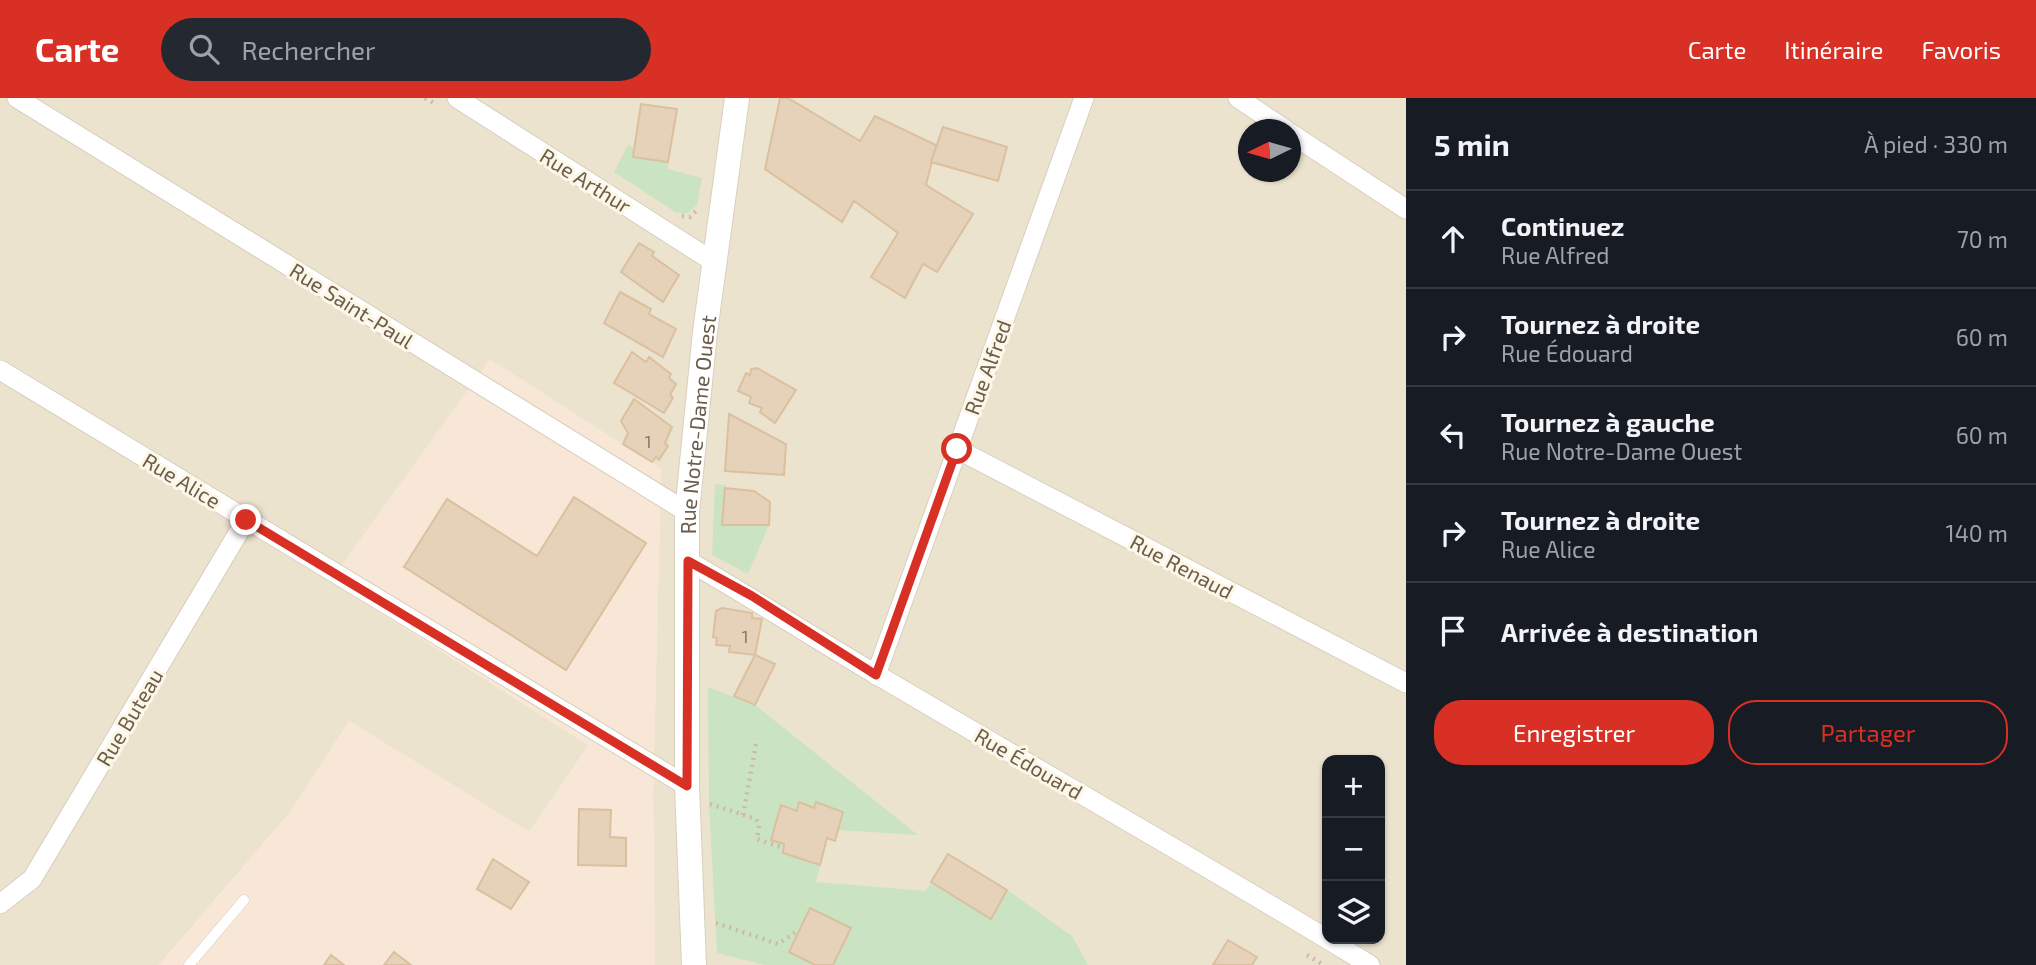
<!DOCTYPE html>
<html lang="fr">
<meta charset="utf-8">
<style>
body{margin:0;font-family:"Exo 2",sans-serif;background:#242831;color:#f1f3f6}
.controls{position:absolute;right:21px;bottom:21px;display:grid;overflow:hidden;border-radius:14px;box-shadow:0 2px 5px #0004}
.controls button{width:63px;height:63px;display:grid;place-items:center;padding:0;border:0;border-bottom:2px solid #363941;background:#171b24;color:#f1f3f6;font:35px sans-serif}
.compass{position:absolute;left:1238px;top:21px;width:63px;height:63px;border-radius:50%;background:#171b24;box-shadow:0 2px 5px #0004;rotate:265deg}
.stop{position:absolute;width:21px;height:21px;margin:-16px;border:5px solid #d93025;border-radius:50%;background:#fff}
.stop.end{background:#d93025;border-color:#fff;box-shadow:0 2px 7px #0008}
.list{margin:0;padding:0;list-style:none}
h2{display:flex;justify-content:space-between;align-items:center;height:91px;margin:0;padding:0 28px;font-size:30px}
h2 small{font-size:23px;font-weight:400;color:#9ea1a6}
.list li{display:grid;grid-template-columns:46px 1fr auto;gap:21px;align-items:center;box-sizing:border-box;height:98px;padding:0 28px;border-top:2px solid #363941}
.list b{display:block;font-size:26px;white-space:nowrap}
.list p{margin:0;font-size:23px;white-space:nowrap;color:#9ea1a6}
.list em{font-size:23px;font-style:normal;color:#9ea1a6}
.actions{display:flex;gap:14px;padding:21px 28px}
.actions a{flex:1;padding:16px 0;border:2px solid #d93025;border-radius:28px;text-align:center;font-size:24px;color:#d93025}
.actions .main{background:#d93025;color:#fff}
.icon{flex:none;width:38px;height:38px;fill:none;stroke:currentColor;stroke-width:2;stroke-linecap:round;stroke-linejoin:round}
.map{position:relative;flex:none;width:1406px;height:867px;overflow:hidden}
header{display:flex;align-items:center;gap:42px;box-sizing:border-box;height:98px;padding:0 35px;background:#d93025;color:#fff}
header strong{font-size:33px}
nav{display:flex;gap:38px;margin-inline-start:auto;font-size:24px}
.search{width:490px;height:63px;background:#242831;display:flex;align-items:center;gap:18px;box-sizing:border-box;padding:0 24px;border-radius:38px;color:#9ea1a6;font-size:26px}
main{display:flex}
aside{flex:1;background:#171b24}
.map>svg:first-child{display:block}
.residential{fill:#ece3cf;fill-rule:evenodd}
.commercial{fill:#f8e6d6}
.green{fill:#cae3c2}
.building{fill:#e5d2b8;stroke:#dbc09f;stroke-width:2}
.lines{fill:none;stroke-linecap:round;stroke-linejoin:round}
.service-casing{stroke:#d8cfbd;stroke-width:11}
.minor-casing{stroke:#d8cfbd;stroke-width:21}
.tertiary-casing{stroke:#d8cfbd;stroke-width:26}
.path{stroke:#cebaa1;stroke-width:4.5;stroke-dasharray:2 5;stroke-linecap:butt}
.service{stroke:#fff;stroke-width:10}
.minor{stroke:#fff;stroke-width:19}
.tertiary{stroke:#fff;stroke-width:24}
.route{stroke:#d93025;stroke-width:9}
.labels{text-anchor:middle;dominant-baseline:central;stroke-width:6;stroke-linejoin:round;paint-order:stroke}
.number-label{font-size:18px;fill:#8a7a67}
.street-label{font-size:21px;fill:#6c5d4c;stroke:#fcf7e7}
</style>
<header>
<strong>Carte</strong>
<div class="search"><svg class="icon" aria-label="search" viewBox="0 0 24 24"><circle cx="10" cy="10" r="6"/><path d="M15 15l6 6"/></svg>Rechercher</div>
<nav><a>Carte</a><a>Itinéraire</a><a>Favoris</a></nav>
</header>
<main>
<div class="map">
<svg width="1406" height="867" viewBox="0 0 1406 867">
<rect width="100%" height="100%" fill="#f8f3e1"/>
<path class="residential" d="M 0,0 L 1406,0 L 1406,867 L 655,867 L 653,697 L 661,371 L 330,483 L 589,647 L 529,734 L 349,623 L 291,713 L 159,867 L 0,867 ZM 1248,32 L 1290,32 L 1290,74 L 1248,74 ZM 1327,662 L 1380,662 L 1380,841 L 1327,841 Z"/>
<path class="commercial" d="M 490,261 L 661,371 L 653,697 L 655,867 L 159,867 L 291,713 L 349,623 L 529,734 L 589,648 L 330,483 Z"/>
<g class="green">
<path d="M 628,47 L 634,50 L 633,59 L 668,64 L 668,71 L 702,80 L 697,107 L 688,115 L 677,115 L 614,74 Z"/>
<path d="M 715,386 L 726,387 L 722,427 L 769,427 L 748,476 L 712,457 Z"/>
<path d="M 708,589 L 755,607 L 918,737 L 838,732 L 842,714 L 816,704 L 814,710 L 800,704 L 797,713 L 781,707 L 771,742 L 784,746 L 784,755 L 820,767 L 816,784 L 926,793 L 931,784 L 991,821 L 1007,792 L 1072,838 L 1088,867 L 765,867 L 717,855 L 709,706 Z"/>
</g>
<g class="building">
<path d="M 780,0 L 788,0 L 860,43 L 875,18 L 936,47 L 926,87 L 973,116 L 937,174 L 923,166 L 905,200 L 871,179 L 898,135 L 854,103 L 842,124 L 765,71 Z"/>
<path d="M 641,6 L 677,11 L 668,64 L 633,59 Z"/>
<path d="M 943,29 L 1007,49 L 998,83 L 931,64 Z"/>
<path d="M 639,145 L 654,154 L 652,158 L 679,177 L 663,204 L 621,174 Z"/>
<path d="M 620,194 L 651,211 L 649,216 L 676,231 L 663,259 L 604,225 Z"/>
<path d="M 632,254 L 646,264 L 649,259 L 671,276 L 669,280 L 676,286 L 670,297 L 673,300 L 664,315 L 614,285 Z"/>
<path d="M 757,270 L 796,292 L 775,325 L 760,314 L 762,310 L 749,305 L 751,299 L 738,293 L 746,275 L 750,277 L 751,271 Z"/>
<path d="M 634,301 L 672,329 L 665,345 L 668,348 L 659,362 L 656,359 L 652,364 L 623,346 L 628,335 L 621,323 Z"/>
<path d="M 729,316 L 786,346 L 784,377 L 725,373 Z"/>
<path d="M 725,390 L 754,393 L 770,404 L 769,427 L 722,427 Z"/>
<path d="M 574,399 L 646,445 L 566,572 L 404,469 L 447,401 L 537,458 Z"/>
<path d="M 722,510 L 752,515 L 752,520 L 762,521 L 755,557 L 729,554 L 730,548 L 716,547 L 717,540 L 713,539 L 716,513 Z"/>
<path d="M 755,557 L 775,566 L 755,607 L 734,598 Z"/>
<path d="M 799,704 L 814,710 L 816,704 L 843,714 L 835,743 L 827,740 L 820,767 L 783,755 L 784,746 L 771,742 L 781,707 L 797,713 Z"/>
<path d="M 579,711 L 611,712 L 610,739 L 626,740 L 626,768 L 578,767 Z"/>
<path d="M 948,756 L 1007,792 L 991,821 L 931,784 Z"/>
<path d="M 493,761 L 529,784 L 511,811 L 477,791 Z"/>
<path d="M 810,810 L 851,830 L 833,867 L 815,867 L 789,854 Z"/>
<path d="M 1228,842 L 1257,859 L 1252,867 L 1213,867 Z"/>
<path d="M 394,854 L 411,867 L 384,867 Z"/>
<path d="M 331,857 L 344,867 L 324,867 Z"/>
</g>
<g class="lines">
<g class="service-casing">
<path id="service" d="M 189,867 L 244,802"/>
</g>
<g class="minor-casing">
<g id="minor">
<path d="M 17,0 L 687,414"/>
<path d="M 457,0 L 714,164"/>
<path d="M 1238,0 L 1286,32"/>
<path d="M 1290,35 L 1406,111"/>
<path d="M 0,272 L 687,688"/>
<path d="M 957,351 L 1406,585"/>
<path d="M 688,463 C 753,500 815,541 879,578 C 1043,675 1208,768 1370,867"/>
<path d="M 876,577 L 1084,0"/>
<path d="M 0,806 L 32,781 L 246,422"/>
</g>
</g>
<g class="tertiary-casing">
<g id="tertiary">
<path id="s1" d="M 694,867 L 687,688 L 687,414 L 705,234 L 737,0"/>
</g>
</g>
<g class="path">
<path d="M 425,0 L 437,7"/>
<path d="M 682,118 L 690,119 L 698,111"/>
<path d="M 710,706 L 756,721 L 759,727 L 757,741 L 784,750"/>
<path d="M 743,717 L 757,641"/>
<path d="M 716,825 L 778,846 L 799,832"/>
<path d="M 1307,857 L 1324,867"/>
</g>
<use href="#service" class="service"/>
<use href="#minor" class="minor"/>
<use href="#tertiary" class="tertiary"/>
</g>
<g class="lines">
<path class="route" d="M 246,422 L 687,688 L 688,463 L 752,498 L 876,577 L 957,351"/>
</g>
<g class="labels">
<g class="number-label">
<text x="648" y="343">1</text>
<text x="745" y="538">1</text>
</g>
<g class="street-label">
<text transform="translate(586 82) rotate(32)">Rue Arthur</text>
<text transform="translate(352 207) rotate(32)">Rue Saint-Paul</text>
<text transform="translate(987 269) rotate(-70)">Rue Alfred</text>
<text stroke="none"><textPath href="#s1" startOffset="541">Rue Notre-Dame Ouest</textPath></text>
<text transform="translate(182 382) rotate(31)">Rue Alice</text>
<text transform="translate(1182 468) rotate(28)">Rue Renaud</text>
<text transform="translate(129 619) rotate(-59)">Rue Buteau</text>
<text transform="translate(1029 665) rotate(30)">Rue Édouard</text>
</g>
</g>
</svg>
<div class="controls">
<button>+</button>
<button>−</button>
<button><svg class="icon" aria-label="layers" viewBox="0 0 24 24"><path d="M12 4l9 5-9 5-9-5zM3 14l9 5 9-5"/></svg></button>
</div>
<svg class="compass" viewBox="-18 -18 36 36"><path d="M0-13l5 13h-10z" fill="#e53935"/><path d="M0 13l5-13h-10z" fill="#9ea1a6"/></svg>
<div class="stop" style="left:957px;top:351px"></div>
<div class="stop end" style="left:246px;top:422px"></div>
</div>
<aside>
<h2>5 min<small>À pied · 330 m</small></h2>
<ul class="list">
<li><svg class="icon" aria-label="ahead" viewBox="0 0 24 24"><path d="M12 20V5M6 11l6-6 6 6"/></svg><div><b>Continuez</b><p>Rue Alfred</p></div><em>70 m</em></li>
<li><svg class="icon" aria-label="right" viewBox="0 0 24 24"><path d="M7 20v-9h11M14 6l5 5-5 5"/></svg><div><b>Tournez à droite</b><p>Rue Édouard</p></div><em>60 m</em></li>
<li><svg class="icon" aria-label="left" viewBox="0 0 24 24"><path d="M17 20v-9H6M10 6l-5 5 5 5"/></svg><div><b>Tournez à gauche</b><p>Rue Notre-Dame Ouest</p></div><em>60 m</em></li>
<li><svg class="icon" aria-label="right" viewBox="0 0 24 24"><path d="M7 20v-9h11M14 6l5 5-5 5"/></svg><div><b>Tournez à droite</b><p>Rue Alice</p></div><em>140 m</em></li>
<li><svg class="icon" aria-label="arrive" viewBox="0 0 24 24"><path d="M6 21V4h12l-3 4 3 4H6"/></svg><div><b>Arrivée à destination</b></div></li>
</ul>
<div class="actions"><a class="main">Enregistrer</a><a>Partager</a></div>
</aside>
</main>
